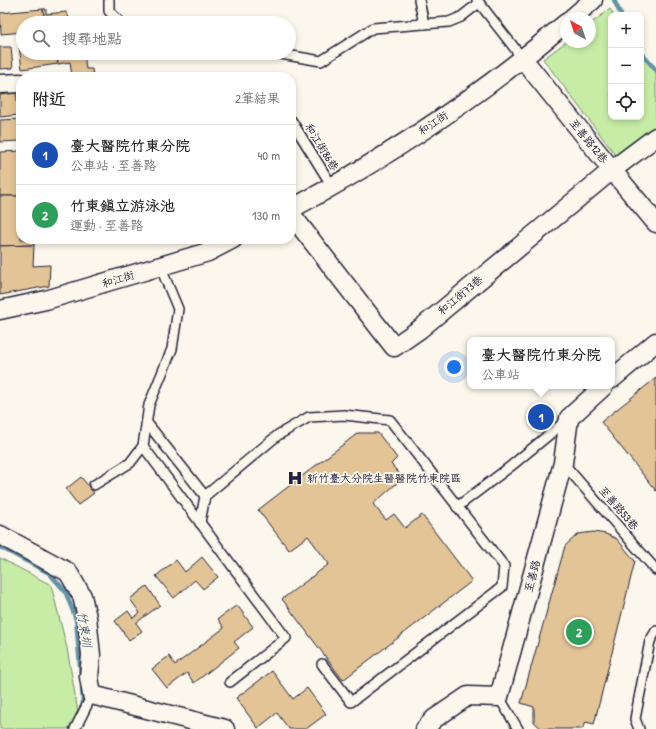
<!DOCTYPE html>
<html lang="zh-TW">
<meta charset="utf-8">
<style>
body{margin:0;font-family:"Patrick Hand","LXGW WenKai TC",sans-serif;background:#f6f6f6;color:#222}
.controls{position:absolute;right:12px;top:12px;display:grid;overflow:hidden;border-radius:8px;box-shadow:0 2px 6px #0003}
.controls button{width:36px;height:36px;display:grid;place-items:center;padding:0;border:0;border-bottom:1px solid #e0e0e0;background:#fff;color:#222;font:20px sans-serif}
.compass{position:absolute;left:560px;top:12px;width:36px;height:36px;border-radius:50%;background:#fff;box-shadow:0 2px 6px #0003;rotate:321deg}
.you{position:absolute;left:454px;top:367px;width:14px;height:14px;margin:-10px;border:3px solid #fff;border-radius:50%;background:#1a73e8;box-shadow:0 0 0 6px #1a73e833}
.badge{display:grid;place-items:center;width:26px;height:26px;border-radius:50%;background:#b45309;color:#fff;font-size:13px;font-weight:700}
.pin{position:absolute;translate:-50% -50%;border:2px solid #fff;box-shadow:0 1px 4px #0006}
.popup{position:absolute;left:467px;top:337px;width:148px;height:52px;box-sizing:border-box;display:grid;place-content:center;border-radius:8px;background:#fff;filter:drop-shadow(0 1px 3px #0005);font-size:13px;white-space:nowrap;color:#767676}
.popup b{font-size:15px;color:#222}
.popup::after{content:'';position:absolute;left:50%;top:100%;margin-left:-8px;border:8px solid transparent;border-top-color:#fff}
.list{margin:0;padding:0;list-style:none}
h2{display:flex;justify-content:space-between;align-items:center;height:52px;margin:0;padding:0 16px;font-size:17px}
h2 small{font-size:13px;font-weight:400;color:#767676}
.list li{display:grid;grid-template-columns:26px 1fr auto;gap:12px;align-items:center;box-sizing:border-box;height:60px;padding:0 16px;border-top:1px solid #e0e0e0}
.list b{display:block;font-size:15px;white-space:nowrap}
.list p{margin:0;font-size:13px;white-space:nowrap;color:#767676}
.list em{font-size:13px;font-style:normal;color:#767676}
.icon{flex:none;width:22px;height:22px;fill:none;stroke:currentColor;stroke-width:2;stroke-linecap:round;stroke-linejoin:round}
.map{position:relative;flex:none;width:656px;height:729px;overflow:hidden}
.search{position:absolute;background:#fff;box-shadow:0 2px 6px #0003;left:16px;top:16px;width:280px;height:44px;display:flex;align-items:center;gap:10px;box-sizing:border-box;padding:0 14px;border-radius:22px;color:#767676;font-size:15px}
.panel{position:absolute;background:#fff;box-shadow:0 2px 6px #0003;left:16px;top:72px;width:280px;height:172px;border-radius:16px}
.map>svg:first-child{display:block}
.green{fill:#c6eca6;stroke:#748770}
.lines{fill:none;stroke-linecap:round;stroke-linejoin:round}
.stream{stroke:#6393a5;stroke-width:4.5}
.building{fill:#e3c496;stroke:#22223b}
.lane-casing{stroke:#22223b;stroke-width:12}
.street-casing{stroke:#22223b;stroke-width:21}
.lane{stroke:#fbf7ec;stroke-width:9}
.street{stroke:#fbf7ec;stroke-width:18}
.labels{text-anchor:middle;dominant-baseline:central;stroke-width:3.5;stroke-linejoin:round;paint-order:stroke}
.street-label{font-size:11px;fill:#22223b;stroke:#fbf7ec}
.poi-label{font-size:11px;fill:#22223b;stroke:#fbf7ec;text-anchor:start}
.water-label{font-size:12px;font-style:italic;fill:#425a70;stroke:#fbf7ec}
</style>
<div class="map">
<svg width="656" height="729" viewBox="0 0 656 729">
<rect width="100%" height="100%" fill="#fbf7ec"/>
<filter id="ink" filterUnits="userSpaceOnUse"><feTurbulence type="fractalNoise" baseFrequency=".025" numOctaves="2"/><feDisplacementMap in="SourceGraphic" scale="8" xChannelSelector="R" yChannelSelector="G"/><feConvolveMatrix kernelMatrix="1 2 1 2 8 2 1 2 1" color-interpolation-filters="sRGB"/></filter>
<g filter="url(#ink)">
<g class="green">
<path d="M 610,9 L 614,15 L 611,15 L 611,117 L 641,117 L 641,51 L 656,70 L 656,127 L 617,157 L 543,59 L 566,42 L 590,42 L 590,24 Z"/>
<path d="M 0,558 L 51,585 L 67,648 L 78,712 L 68,729 L 0,729 Z"/>
</g>
<g class="lines">
<g class="stream">
<path d="M 614,0 L 621,15"/>
<path d="M 641,53 L 656,70"/>
<path d="M 0,547 L 49,573 L 65,591 L 76,619 L 81,677"/>
<path d="M 82,687 L 83,703"/>
</g>
</g>
<g class="building">
<path d="M 43,9 L 45,23 L 23,23 L 23,32 L 1,34 L 0,13 Z"/>
<path d="M 43,9 L 46,9 L 46,14 L 66,12 L 72,23 L 45,23 Z"/>
<path d="M 19,46 L 23,46 L 23,53 L 56,53 L 58,64 L 22,69 Z"/>
<path d="M 0,47 L 11,47 L 13,68 L 0,69 Z"/>
<path d="M 56,53 L 84,53 L 86,69 L 92,69 L 93,77 L 72,77 L 70,62 L 58,64 Z"/>
<path d="M 16,93 L 19,115 L 0,117 L 0,95 Z"/>
<path d="M 20,119 L 21,141 L 0,142 L 0,120 Z"/>
<path d="M 21,151 L 21,196 L 0,196 L 0,152 Z"/>
<path d="M 0,196 L 21,196 L 21,239 L 34,239 L 34,245 L 0,246 Z"/>
<path d="M 34,245 L 33,266 L 50,265 L 49,286 L 0,295 L 0,246 Z"/>
<path d="M 656,378 L 656,491 L 601,422 Z"/>
<path d="M 358,433 L 378,433 L 397,458 L 391,464 L 403,478 L 373,504 L 386,520 L 394,514 L 405,528 L 422,515 L 472,581 L 343,680 L 282,599 L 329,564 L 308,536 L 289,550 L 258,510 Z"/>
<path d="M 81,477 L 94,493 L 78,505 L 66,489 Z"/>
<path d="M 594,532 L 606,534 L 617,539 L 635,561 L 594,724 L 586,722 L 582,729 L 542,729 L 534,722 L 534,707 L 521,703 L 565,546 L 578,534 Z"/>
<path d="M 202,557 L 218,577 L 203,589 L 195,580 L 174,598 L 156,576 L 176,560 L 185,572 Z"/>
<path d="M 147,586 L 160,605 L 136,623 L 142,631 L 129,640 L 115,621 L 128,611 L 133,618 L 140,613 L 130,599 Z"/>
<path d="M 237,605 L 253,627 L 234,642 L 239,648 L 194,683 L 187,673 L 167,688 L 152,669 L 169,656 L 175,665 L 224,628 L 218,619 Z"/>
<path d="M 272,671 L 293,699 L 307,688 L 326,714 L 306,729 L 289,729 L 277,713 L 258,728 L 236,698 Z"/>
</g>
<g class="lines">
<g class="lane-casing">
<g id="lane">
<path d="M 109,0 L 109,11 L 121,23"/>
<path d="M 419,0 L 424,24"/>
<path d="M 477,0 L 523,59"/>
<path d="M 275,53 L 321,61 L 373,28 L 449,22 L 461,17 L 479,3"/>
<path d="M 291,120 L 332,186"/>
<path d="M 160,266 L 178,309 L 172,349 L 149,405 L 143,446 L 286,638 L 230,682"/>
<path d="M 147,423 L 205,496 L 278,435 L 309,417 L 344,415 L 390,420 L 504,566 L 502,587 L 351,702 L 322,664"/>
<path d="M 563,463 L 656,570"/>
<path d="M 94,485 L 130,463 L 143,446"/>
<path d="M 457,507 L 511,466 L 568,419"/>
<path d="M 200,523 L 205,496"/>
<path d="M 499,697 L 518,729"/>
<path d="M 75,729 L 92,695"/>
<path d="M 639,729 L 635,719 L 650,641 L 656,631"/>
</g>
</g>
<g class="street-casing">
<g id="street">
<path d="M 572,18 L 593,0"/>
<path d="M 523,59 L 612,170 L 656,223"/>
<path d="M 0,84 L 21,83"/>
<path d="M 291,209 C 389,157 482,94 566,23"/>
<path d="M 291,214 L 394,347 L 420,329 L 612,170 L 656,137"/>
<path d="M 0,310 L 46,300 L 208,252 L 233,239"/>
<path d="M 612,379 L 656,342"/>
<path d="M 0,535 L 68,572 L 82,596 L 87,617 L 91,655 L 89,677 L 92,695 L 225,729"/>
<path d="M 425,729 L 434,719 L 468,696 L 499,697 L 563,463 L 569,418 L 604,386"/>
</g>
</g>
<use href="#lane" class="lane"/>
<use href="#street" class="street"/>
</g>
</g>
<defs>
<g id="hospital-bare" transform="scale(1.2)"><path d="M-5-5h3v3.5h4V-5h3V5h-3V1.5h-4V5h-3Z" fill="#22223b" stroke="#fbf7ec" stroke-width="2.5" paint-order="stroke"/></g>
</defs>
<g fill-rule="evenodd">
<use href="#hospital-bare" x="295" y="478"/>
</g>
<g class="labels">
<g class="street-label">
<text transform="translate(433 123) rotate(-34)">和江街</text>
<text transform="translate(589 141) rotate(51)">至善路12巷</text>
<text transform="translate(322 147) rotate(58)">和江街86巷</text>
<text transform="translate(118 279) rotate(-17)">和江街</text>
<text transform="translate(460 295) rotate(-40)">和江街73巷</text>
<text transform="translate(619 508) rotate(49)">至善路53巷</text>
<text transform="translate(532 576) rotate(-75)">至善路</text>
</g>
<g class="poi-label">
<text x="307" y="478">新竹臺大分院生醫醫院竹東院區</text>
</g>
<g class="water-label">
<text transform="translate(85 629) rotate(81)">竹東圳</text>
</g>
</g>
</svg>
<div class="controls">
<button>+</button>
<button>−</button>
<button><svg class="icon" aria-label="locate" viewBox="0 0 24 24"><circle cx="12" cy="12" r="6"/><path d="M12 2v4M12 18v4M2 12h4M18 12h4"/></svg></button>
</div>
<svg class="compass" viewBox="-18 -18 36 36"><path d="M0-13l5 13h-10z" fill="#e53935"/><path d="M0 13l5-13h-10z" fill="#767676"/></svg>
<div class="you"></div>
<div class="pin badge" style="left:541px;top:417px;background:#1a4fb4">1</div>
<div class="popup"><b>臺大醫院竹東分院</b>公車站</div>
<div class="pin badge" style="left:579px;top:632px;background:#2e9e5b">2</div>
<div class="search"><svg class="icon" aria-label="search" viewBox="0 0 24 24"><circle cx="10" cy="10" r="6"/><path d="M15 15l6 6"/></svg>搜尋地點</div>
<section class="panel">
<h2>附近<small>2筆結果</small></h2>
<ul class="list">
<li><span class="badge" style="background:#1a4fb4">1</span><div><b>臺大醫院竹東分院</b><p>公車站 · 至善路</p></div><em>40 m</em></li>
<li><span class="badge" style="background:#2e9e5b">2</span><div><b>竹東鎮立游泳池</b><p>運動 · 至善路</p></div><em>130 m</em></li>
</ul>
</section>
</div>
